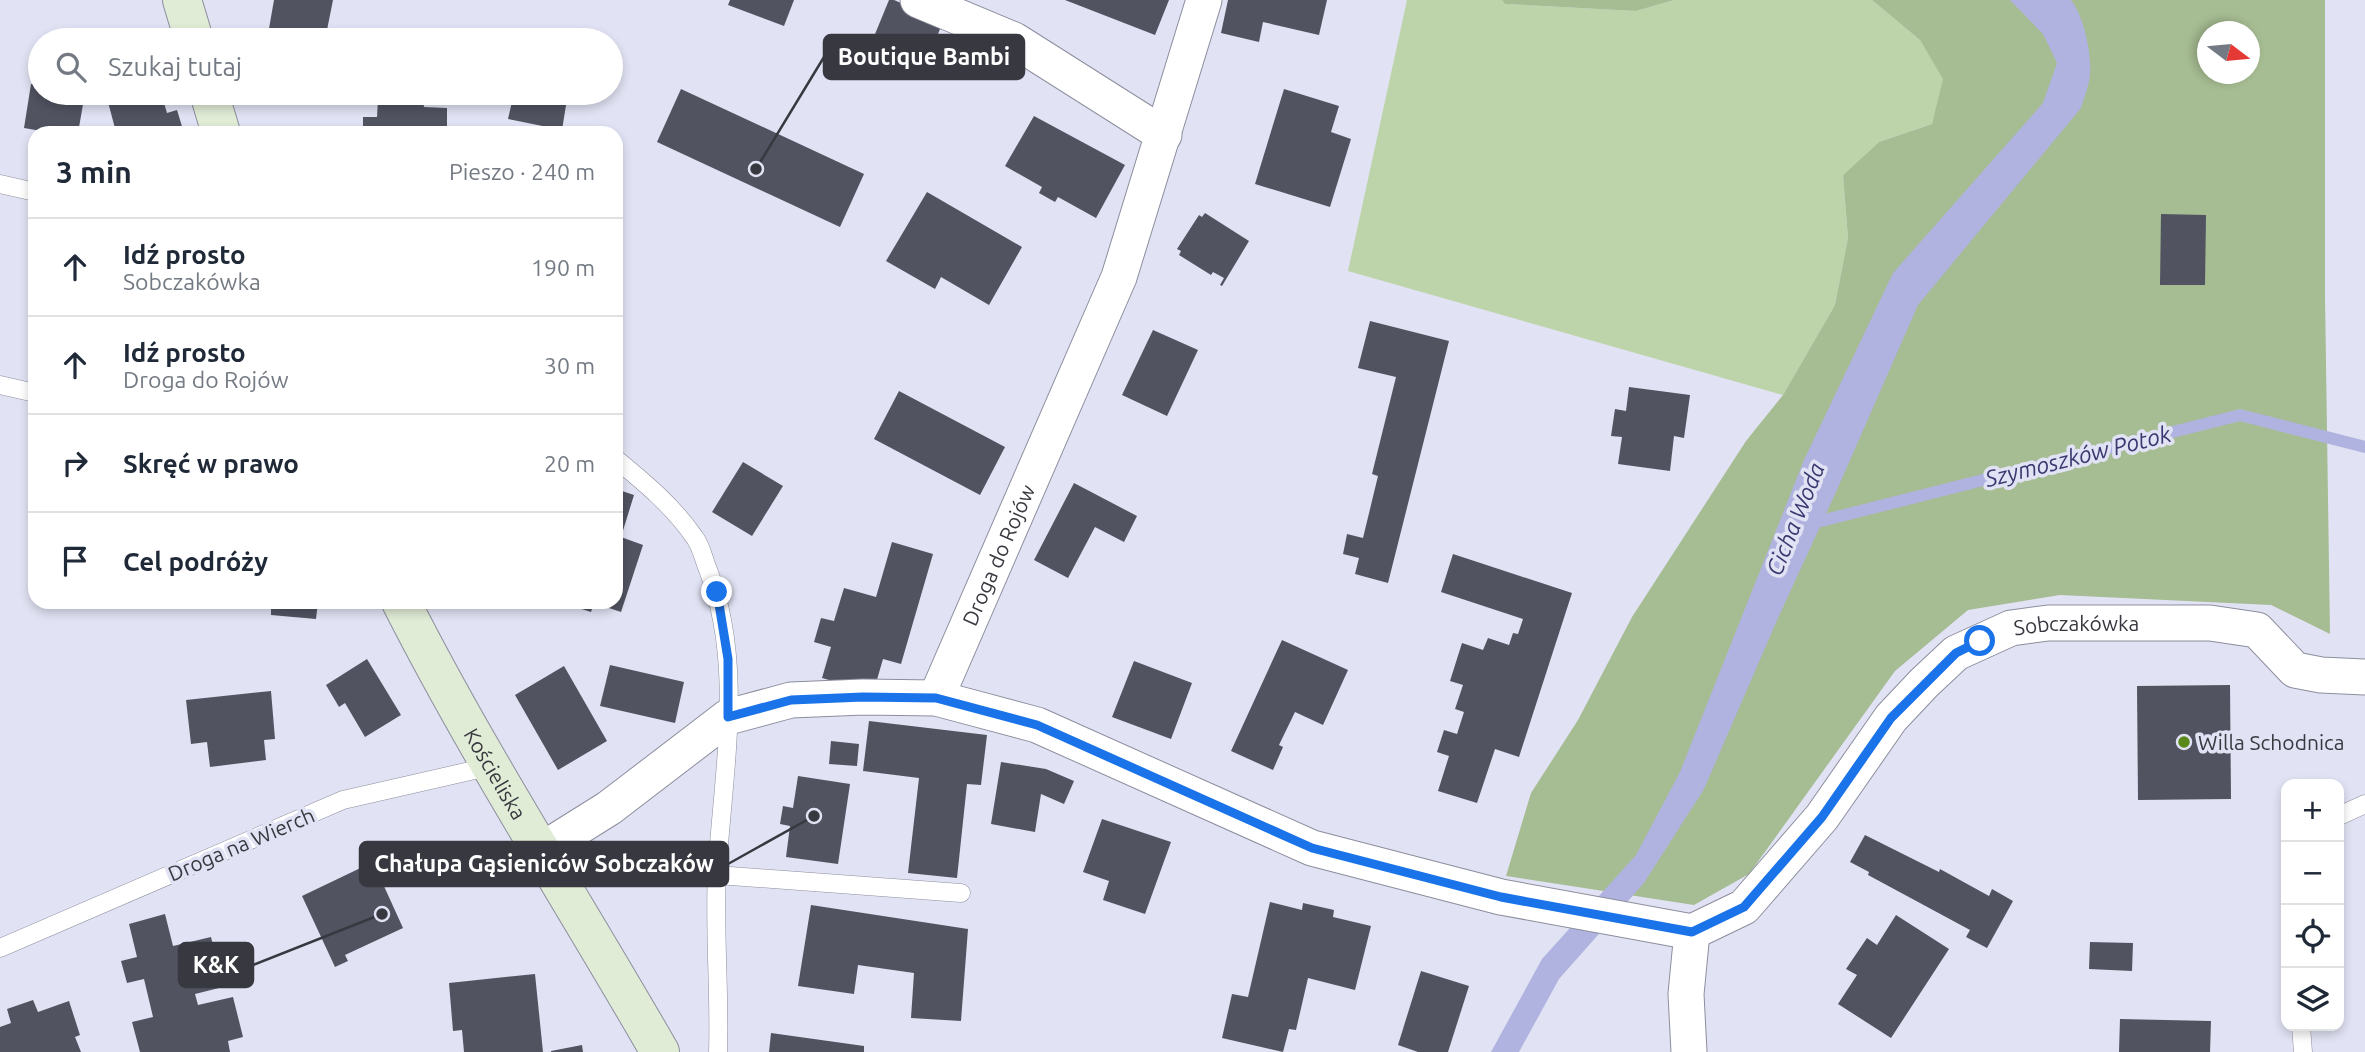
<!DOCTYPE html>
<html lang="pl">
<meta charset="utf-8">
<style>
body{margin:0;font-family:Ubuntu,sans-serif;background:#f6f6f7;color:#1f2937}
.controls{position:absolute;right:21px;bottom:21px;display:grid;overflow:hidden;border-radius:14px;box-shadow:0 4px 10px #0003}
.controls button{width:63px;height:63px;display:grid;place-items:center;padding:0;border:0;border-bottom:2px solid #e0e1e3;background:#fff;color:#1f2937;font:35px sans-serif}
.compass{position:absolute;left:2197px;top:21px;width:63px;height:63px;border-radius:50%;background:#fff;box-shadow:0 4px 10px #0003;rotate:106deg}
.stop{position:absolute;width:21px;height:21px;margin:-16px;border:5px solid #1a73e8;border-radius:50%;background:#fff}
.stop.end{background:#1a73e8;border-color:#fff;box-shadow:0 2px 7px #0008}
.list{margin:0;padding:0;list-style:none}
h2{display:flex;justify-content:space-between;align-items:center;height:91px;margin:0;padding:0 28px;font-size:30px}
h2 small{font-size:23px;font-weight:400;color:#747a83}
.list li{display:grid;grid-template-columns:46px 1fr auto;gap:21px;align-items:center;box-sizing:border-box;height:98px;padding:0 28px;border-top:2px solid #e0e1e3}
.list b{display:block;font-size:26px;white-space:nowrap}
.list p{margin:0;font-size:23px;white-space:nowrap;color:#747a83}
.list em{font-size:23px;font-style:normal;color:#747a83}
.icon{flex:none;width:38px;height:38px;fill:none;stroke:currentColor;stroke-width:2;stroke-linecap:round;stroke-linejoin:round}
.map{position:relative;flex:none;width:2365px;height:1052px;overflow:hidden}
.search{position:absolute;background:#fff;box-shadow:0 4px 10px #0003;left:28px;top:28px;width:595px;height:77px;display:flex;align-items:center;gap:18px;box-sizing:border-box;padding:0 24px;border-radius:38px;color:#747a83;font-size:26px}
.panel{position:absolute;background:#fff;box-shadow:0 4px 10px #0003;left:28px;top:126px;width:595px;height:483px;border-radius:21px}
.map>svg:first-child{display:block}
.green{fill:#bdd4aa}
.forest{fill:#a6bc92;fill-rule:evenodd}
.water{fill:#b0b3df}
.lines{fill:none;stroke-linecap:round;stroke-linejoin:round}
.stream{stroke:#b0b3df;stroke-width:12}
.building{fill:#515361}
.service-casing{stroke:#8c8e9e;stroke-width:19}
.minor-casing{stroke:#8c8e9e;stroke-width:37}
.secondary-casing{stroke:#8c8e9e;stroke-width:40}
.service{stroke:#fff;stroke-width:18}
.minor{stroke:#fff;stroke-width:35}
.secondary{stroke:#e1ecd6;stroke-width:38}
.route{stroke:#1a73e8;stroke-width:9}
.poi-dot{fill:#5a881a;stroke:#e1e3f4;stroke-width:2.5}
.labels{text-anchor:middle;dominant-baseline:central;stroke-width:7;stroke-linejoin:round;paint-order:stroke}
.street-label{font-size:21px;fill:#383940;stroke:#e1e3f4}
.poi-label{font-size:21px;fill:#383940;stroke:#e1e3f4;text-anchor:start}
.water-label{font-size:23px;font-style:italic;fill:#393970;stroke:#e1e3f4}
.leader{fill:none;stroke:#383940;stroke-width:2.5}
.callout-dot{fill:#383940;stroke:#e1e3f4;stroke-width:2.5}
.callout{fill:#383940;stroke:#383940;stroke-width:2.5}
.callout-label{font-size:23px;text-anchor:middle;font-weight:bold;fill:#fff}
</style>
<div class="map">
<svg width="2365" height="1052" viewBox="0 0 2365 1052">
<rect width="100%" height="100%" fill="#e1e3f4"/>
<path class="green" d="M 1407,0 L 1502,0 L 1505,4 L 1636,11 L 1674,0 L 1872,0 L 1920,40 L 1944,79 L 1932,124 L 1879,142 L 1843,175 L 1848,238 L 1835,305 L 1783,395 L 1348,271 Z"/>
<g class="forest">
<path d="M 1502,0 L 1674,0 L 1636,11 L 1505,4 Z"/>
<path d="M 1872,0 L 2325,0 L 2325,296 L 2330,634 L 2271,605 L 2060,595 L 1968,610 L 1895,671 L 1749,874 L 1694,905 L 1506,876 L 1531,793 L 1578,720 L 1632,617 L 1746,441 L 1783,395 L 1835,305 L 1848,238 L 1843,175 L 1879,142 L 1932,124 L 1943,79 L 1920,40 ZM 2208,32 L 2250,32 L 2250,74 L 2208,74 Z"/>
</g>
<path class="water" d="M 2010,0 L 2071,0 C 2084,16 2092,55 2090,75 C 2089,86 2084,98 2081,108 L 1918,305 L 1836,492 L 1778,618 L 1704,789 L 1644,883 L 1559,979 L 1519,1052 L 1491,1052 L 1542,959 L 1636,855 L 1680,772 L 1804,460 L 1893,273 L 2043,103 L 2057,63 L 2043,34 Z"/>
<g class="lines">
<path class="stream" d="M 1809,524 L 2240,415 L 2365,447"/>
</g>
<g class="building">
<path d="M 274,0 L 333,0 L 325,40 L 267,40 Z"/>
<path d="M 730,0 L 794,0 L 784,26 L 728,5 Z"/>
<path d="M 889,0 L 894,0 L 943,21 L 921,79 L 866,56 Z"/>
<path d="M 1065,0 L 1169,0 L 1155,35 Z"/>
<path d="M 1228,0 L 1327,0 L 1319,35 L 1263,22 L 1259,42 L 1221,33 Z"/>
<path d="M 31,84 L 40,85 L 40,93 L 85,93 L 78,133 L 53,133 L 24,128 Z"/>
<path d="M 681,89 L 864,174 L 840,227 L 657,142 Z"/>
<path d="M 1284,89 L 1339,106 L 1331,132 L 1351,139 L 1330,207 L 1255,184 Z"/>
<path d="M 123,93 L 161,93 L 167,113 L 177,110 L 184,133 L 134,133 L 133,127 L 116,132 L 108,102 L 124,97 Z"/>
<path d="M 514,93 L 568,93 L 562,130 L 508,119 Z"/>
<path d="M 378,100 L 423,100 L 424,107 L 447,108 L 447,133 L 363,133 L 363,117 L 377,117 Z"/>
<path d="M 1034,116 L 1125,165 L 1096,218 L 1058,197 L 1055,202 L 1039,193 L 1042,187 L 1005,166 Z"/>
<path d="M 927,192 L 1022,247 L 989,305 L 941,277 L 935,289 L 886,261 Z"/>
<path d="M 1205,213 L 1249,241 L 1222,286 L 1220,285 L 1224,278 L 1213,272 L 1211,275 L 1179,255 L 1181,251 L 1177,249 L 1199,215 L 1202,217 Z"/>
<path d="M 2161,214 L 2206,215 L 2205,285 L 2160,285 Z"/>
<path d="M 1370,321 L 1449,341 L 1388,583 L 1355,574 L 1359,558 L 1343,554 L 1347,534 L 1363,538 L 1378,476 L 1372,474 L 1396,377 L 1358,368 Z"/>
<path d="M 1153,330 L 1198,350 L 1167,416 L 1122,395 Z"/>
<path d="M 1629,387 L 1690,395 L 1684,438 L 1674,436 L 1670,471 L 1618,464 L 1622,437 L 1611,436 L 1615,409 L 1626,411 Z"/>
<path d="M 899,391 L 1005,447 L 980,495 L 874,439 Z"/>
<path d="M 743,462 L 783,486 L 752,536 L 712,512 Z"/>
<path d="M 1074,483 L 1137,516 L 1124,542 L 1095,527 L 1068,578 L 1034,560 Z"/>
<path d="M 616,489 L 634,495 L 621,537 L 643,545 L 621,612 L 594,603 L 591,612 L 563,603 L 616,602 Z"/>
<path d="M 892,542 L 933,554 L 901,664 L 883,659 L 876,683 L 861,689 L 822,678 L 831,647 L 814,642 L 821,618 L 834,621 L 844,588 L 876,597 Z"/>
<path d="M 1453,554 L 1572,593 L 1519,757 L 1495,749 L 1477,803 L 1438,791 L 1449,756 L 1437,752 L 1444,730 L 1457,734 L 1464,712 L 1455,709 L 1463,685 L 1450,681 L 1462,643 L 1483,650 L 1488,638 L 1509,645 L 1513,633 L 1518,634 L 1523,619 L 1441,592 Z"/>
<path d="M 221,602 L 318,602 L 316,619 L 271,615 L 271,609 L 221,604 Z"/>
<path d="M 1282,640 L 1348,670 L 1323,725 L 1295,712 L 1279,745 L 1283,747 L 1273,770 L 1231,751 Z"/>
<path d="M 367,659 L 401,715 L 365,737 L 345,703 L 339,707 L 326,685 Z"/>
<path d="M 1134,661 L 1192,683 L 1171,739 L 1112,717 Z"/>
<path d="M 610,665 L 684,682 L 675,723 L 600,706 Z"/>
<path d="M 564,666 L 607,741 L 558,770 L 515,695 Z"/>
<path d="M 2230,685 L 2231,799 L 2138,800 L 2137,686 Z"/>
<path d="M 271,691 L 275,739 L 264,740 L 266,760 L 210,767 L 207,742 L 191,744 L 186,700 Z"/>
<path d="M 869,721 L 987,735 L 981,785 L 967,784 L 957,878 L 908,873 L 919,778 L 863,771 Z"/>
<path d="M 831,741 L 859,744 L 857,766 L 829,764 Z"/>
<path d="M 1001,762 L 1046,769 L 1074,781 L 1064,804 L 1041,794 L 1035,832 L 991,824 Z"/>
<path d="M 798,776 L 850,784 L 838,864 L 786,857 L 790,826 L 780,824 L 783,806 L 793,808 Z"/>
<path d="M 1102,819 L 1171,842 L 1145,914 L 1103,900 L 1109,881 L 1083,872 Z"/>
<path d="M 1865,835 L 1939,872 L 1940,869 L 1989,896 L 1992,889 L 2013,901 L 1987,948 L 1966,937 L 1970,930 L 1868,875 L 1869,872 L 1850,862 Z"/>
<path d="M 373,862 L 403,928 L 345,955 L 348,961 L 335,967 L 302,896 Z"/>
<path d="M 1270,902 L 1302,910 L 1303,903 L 1334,910 L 1333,917 L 1371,926 L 1355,990 L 1308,978 L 1296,1030 L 1289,1029 L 1283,1052 L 1222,1038 L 1232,994 L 1248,997 Z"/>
<path d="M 811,905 L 968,929 L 961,1021 L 911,1018 L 914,973 L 858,965 L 854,994 L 798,986 Z"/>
<path d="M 165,914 L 173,946 L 211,937 L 223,987 L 195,994 L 198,1005 L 233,997 L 243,1037 L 228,1041 L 230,1052 L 140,1052 L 132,1022 L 153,1017 L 144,979 L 127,983 L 121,961 L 137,957 L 129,924 Z"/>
<path d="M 1896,915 L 1949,949 L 1891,1038 L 1838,1004 L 1857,975 L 1846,969 L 1867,938 L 1877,945 Z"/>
<path d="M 2090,942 L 2133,943 L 2132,971 L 2089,969 Z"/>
<path d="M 1421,971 L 1469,986 L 1448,1052 L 1418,1052 L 1398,1045 Z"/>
<path d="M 535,974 L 543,1052 L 464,1052 L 462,1030 L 453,1031 L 449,983 Z"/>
<path d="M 33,1000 L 38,1012 L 69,1001 L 80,1035 L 75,1037 L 81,1052 L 0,1052 L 0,1027 L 11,1023 L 7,1009 Z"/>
<path d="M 2120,1019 L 2211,1021 L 2210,1052 L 2119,1052 Z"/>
<path d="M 771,1033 L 864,1046 L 864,1052 L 769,1052 Z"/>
<path d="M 582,1045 L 583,1052 L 551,1052 L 551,1051 Z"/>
</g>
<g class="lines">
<g class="service-casing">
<g id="service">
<path d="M 0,184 L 35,192"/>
<path d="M 0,385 L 35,393"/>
<path d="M 616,459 C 645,483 673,506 695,538 C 701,546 703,557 707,567 C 745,663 723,771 717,872 C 714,931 720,992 718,1052"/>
<path d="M 2339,816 L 2365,804"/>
<path d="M 717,875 L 961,893"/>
<path d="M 0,948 L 343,800 L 492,766"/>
<path d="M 2301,1026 L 2303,1052"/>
</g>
</g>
<g class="minor-casing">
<g id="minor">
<path d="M 918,0 L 1014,40 L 1164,135"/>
<path id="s1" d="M 936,698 L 1119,277 L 1204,0"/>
<path id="s2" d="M 542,850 L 609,808 L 728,717 L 791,700 L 863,697 L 936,698 L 1037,725 L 1312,848 L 1501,897 L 1692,932 L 1744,907 L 1822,817 L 1891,718 L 1924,683 L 1956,653 L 2011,628 L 2048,623 L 2210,623 L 2257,630 L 2295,670 L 2321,675 L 2365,677"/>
<path d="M 1689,1052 L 1686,994 L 1692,932"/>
</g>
</g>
<g class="secondary-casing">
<g id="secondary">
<path d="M 182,0 L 194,40"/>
<path d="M 209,93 L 221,133"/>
<path id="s3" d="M 401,602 C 479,756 574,902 660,1052"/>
</g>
</g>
<use href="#service" class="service"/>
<use href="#minor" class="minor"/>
<use href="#secondary" class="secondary"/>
</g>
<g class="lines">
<path class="route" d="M 717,592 L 728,659 L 728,717 L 791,700 L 863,697 L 936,698 L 1037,725 L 1312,848 L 1501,897 L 1692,932 L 1744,907 L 1822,817 L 1891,718 L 1956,653 L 1980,641"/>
</g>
<circle class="poi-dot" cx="2184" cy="742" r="7"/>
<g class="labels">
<g class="street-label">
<text stroke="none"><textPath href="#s1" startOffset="156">Droga do Rojów</textPath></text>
<text stroke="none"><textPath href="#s2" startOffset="1750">Sobczakówka</textPath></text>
<text stroke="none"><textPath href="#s3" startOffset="196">Kościeliska</textPath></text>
<text transform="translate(241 844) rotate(-23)">Droga na Wierch</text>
</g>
<g class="poi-label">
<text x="2198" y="742">Willa Schodnica</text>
</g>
<g class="water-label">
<text transform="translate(2078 456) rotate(-14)">Szymoszków Potok</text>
<text transform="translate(1795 519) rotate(-68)">Cicha Woda</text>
</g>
</g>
<path class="leader" d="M756 169L824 57M814 816L728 864M382 914L253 965"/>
<g class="callout-dot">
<circle cx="756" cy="169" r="7"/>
<circle cx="814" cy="816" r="7"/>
<circle cx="382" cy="914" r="7"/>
</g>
<g class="callout">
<rect x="824" y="35" width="200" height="44" rx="7"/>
<rect x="360" y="842" width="368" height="44" rx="7"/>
<rect x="179" y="943" width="74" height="44" rx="7"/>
</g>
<g class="callout-label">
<text x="924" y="65">Boutique Bambi</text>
<text x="544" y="872">Chałupa Gąsieniców Sobczaków</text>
<text x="216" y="973">K&amp;K</text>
</g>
</svg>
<div class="controls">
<button>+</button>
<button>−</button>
<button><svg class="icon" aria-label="locate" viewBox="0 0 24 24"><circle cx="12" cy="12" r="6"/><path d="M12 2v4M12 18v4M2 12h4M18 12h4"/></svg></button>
<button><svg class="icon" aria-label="layers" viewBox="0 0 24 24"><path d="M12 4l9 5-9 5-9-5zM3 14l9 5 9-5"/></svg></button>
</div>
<svg class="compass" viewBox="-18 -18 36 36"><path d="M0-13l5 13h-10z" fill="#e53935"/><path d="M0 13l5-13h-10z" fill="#747a83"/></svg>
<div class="stop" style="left:1980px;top:641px"></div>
<div class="stop end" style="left:717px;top:592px"></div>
<div class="search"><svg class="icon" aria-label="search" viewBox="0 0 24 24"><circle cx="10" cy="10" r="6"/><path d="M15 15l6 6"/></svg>Szukaj tutaj</div>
<section class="panel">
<h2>3 min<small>Pieszo · 240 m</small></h2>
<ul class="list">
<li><svg class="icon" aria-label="ahead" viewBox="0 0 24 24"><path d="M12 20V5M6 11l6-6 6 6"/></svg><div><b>Idź prosto</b><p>Sobczakówka</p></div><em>190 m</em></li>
<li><svg class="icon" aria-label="ahead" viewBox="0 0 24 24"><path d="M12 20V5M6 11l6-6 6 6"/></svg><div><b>Idź prosto</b><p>Droga do Rojów</p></div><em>30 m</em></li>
<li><svg class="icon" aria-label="right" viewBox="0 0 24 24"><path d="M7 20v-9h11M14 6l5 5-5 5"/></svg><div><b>Skręć w prawo</b></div><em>20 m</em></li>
<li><svg class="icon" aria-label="arrive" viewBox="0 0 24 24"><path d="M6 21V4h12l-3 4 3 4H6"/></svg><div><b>Cel podróży</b></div></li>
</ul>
</section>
</div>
